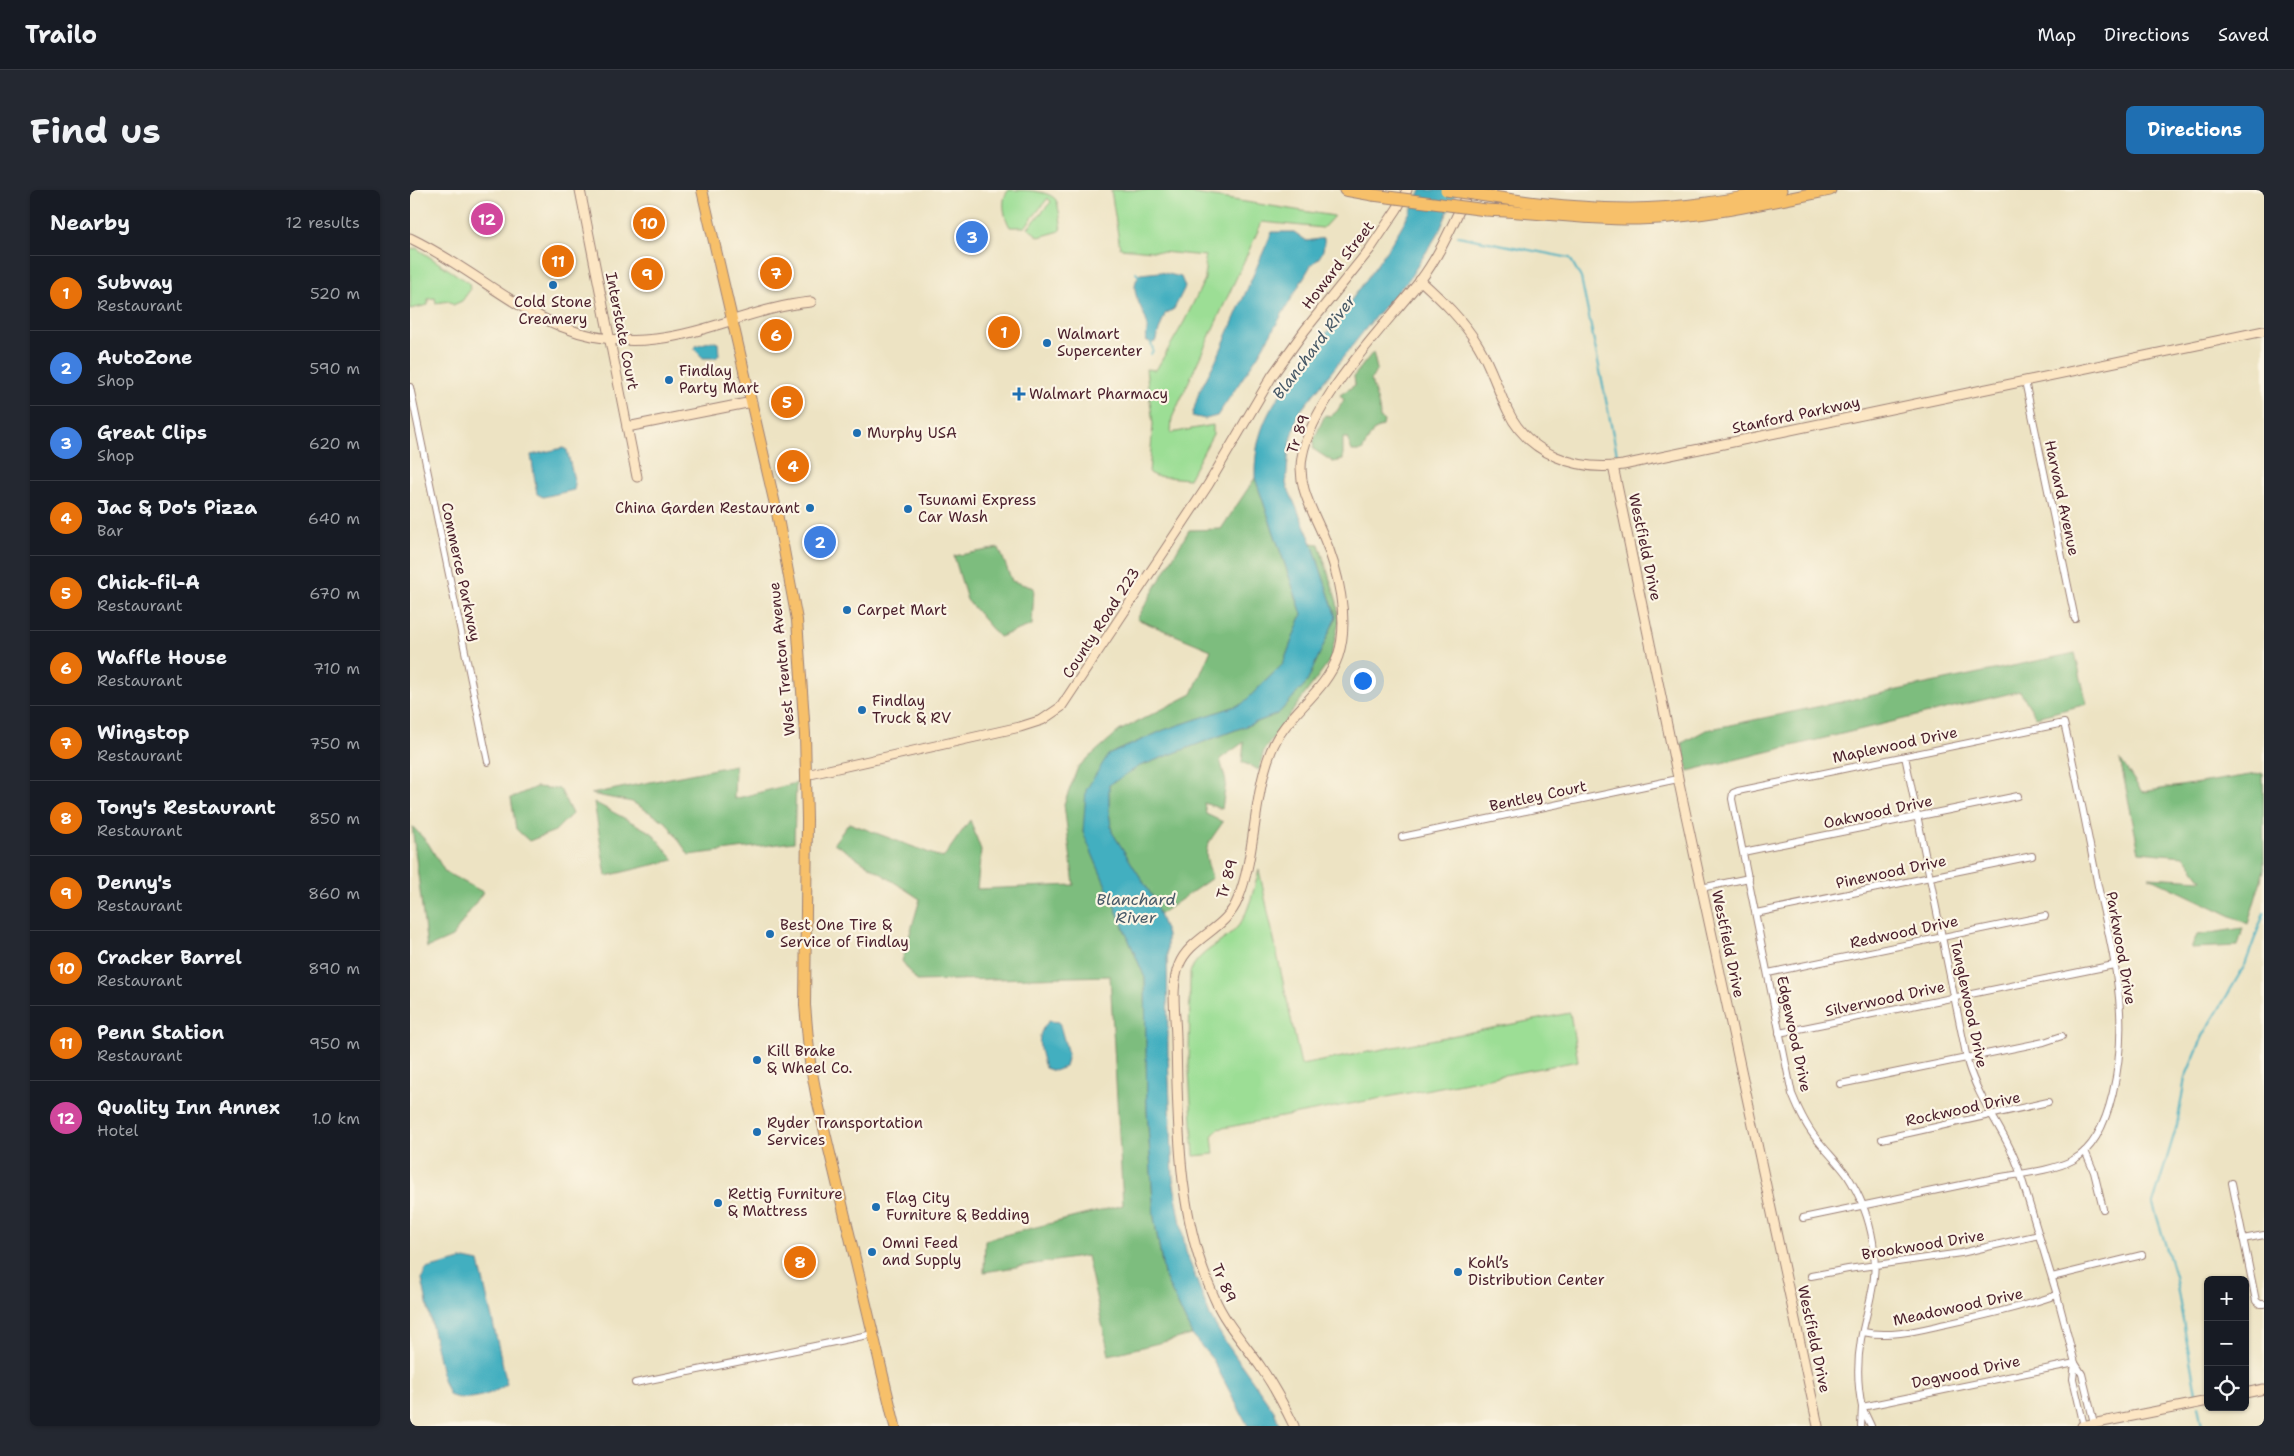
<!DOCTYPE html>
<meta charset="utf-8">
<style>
body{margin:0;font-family:"Shantell Sans",sans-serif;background:#242831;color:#f1f3f6}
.controls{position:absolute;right:15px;bottom:15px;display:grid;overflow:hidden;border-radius:8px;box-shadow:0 1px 4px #0004}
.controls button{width:45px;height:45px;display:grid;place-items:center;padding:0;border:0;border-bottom:1px solid #363941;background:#171b24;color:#f1f3f6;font:25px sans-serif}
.you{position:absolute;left:952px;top:490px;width:18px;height:18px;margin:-12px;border:4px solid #fff;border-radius:50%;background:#1a73e8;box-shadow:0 0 0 8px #1a73e833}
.badge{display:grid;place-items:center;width:32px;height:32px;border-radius:50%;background:#1f6fb2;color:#fff;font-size:16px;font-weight:700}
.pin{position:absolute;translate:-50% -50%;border:2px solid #fff;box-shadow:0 1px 5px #0006}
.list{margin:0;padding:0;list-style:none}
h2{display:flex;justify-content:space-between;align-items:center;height:65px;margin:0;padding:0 20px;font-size:21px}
h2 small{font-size:16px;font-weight:400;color:#9ea1a6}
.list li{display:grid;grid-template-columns:32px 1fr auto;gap:15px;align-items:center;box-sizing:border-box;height:75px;padding:0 20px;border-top:1px solid #363941}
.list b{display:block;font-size:19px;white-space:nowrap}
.list p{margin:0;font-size:16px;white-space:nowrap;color:#9ea1a6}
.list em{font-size:16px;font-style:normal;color:#9ea1a6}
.icon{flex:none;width:28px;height:28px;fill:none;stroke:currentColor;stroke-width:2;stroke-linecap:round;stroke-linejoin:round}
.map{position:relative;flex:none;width:1854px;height:1236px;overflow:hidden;border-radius:8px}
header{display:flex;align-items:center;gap:30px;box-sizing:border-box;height:70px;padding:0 25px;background:#171b24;border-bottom:1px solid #363941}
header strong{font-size:24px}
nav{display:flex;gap:28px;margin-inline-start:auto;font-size:18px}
.intro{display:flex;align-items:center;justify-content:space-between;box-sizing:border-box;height:120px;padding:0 30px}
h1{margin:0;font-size:35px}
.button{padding:12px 22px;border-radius:8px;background:#1f6fb2;color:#fff;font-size:18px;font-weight:700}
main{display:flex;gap:30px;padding:0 30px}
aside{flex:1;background:#171b24;border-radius:8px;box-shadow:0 1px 4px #0004}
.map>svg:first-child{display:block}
.green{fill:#9cde95;stroke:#737e60}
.forest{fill:#7dbd7e;stroke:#646e54}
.water{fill:#42afc0;stroke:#466776}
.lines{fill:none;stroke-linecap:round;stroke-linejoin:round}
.stream{stroke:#42afc0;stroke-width:2}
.street-casing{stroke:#9c8177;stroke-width:8}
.secondary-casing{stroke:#9c8177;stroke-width:11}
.primary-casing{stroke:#9c8177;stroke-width:12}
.highway-casing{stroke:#9c8177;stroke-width:13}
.street{stroke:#fff;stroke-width:6}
.secondary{stroke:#fce6c4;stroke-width:9}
.primary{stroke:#f7c06b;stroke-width:10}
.highway{stroke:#f7c06b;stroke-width:11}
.highway-bridge-casing{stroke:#9c8177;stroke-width:13;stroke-linecap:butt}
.highway-bridge{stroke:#f7c06b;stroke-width:11}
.poi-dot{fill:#1f6fb2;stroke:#fcf5e5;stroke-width:2}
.labels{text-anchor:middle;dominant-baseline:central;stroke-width:4.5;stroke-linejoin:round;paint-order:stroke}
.street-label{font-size:15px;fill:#4a1f2b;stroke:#fcf5e5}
.poi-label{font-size:15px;fill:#4a1f2b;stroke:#fcf5e5;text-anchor:start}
.water-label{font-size:16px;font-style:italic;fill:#475967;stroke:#fcf5e5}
</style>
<header>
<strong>Trailo</strong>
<nav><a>Map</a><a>Directions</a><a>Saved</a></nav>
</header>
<div class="intro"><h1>Find us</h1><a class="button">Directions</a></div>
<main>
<aside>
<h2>Nearby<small>12 results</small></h2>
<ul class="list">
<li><span class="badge" style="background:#e8710a">1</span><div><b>Subway</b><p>Restaurant</p></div><em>520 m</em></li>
<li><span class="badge" style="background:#3f7fe0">2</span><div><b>AutoZone</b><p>Shop</p></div><em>590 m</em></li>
<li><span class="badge" style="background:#3f7fe0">3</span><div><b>Great Clips</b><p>Shop</p></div><em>620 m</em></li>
<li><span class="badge" style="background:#e8710a">4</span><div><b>Jac &amp; Do's Pizza</b><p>Bar</p></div><em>640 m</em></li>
<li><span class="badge" style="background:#e8710a">5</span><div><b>Chick-fil-A</b><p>Restaurant</p></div><em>670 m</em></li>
<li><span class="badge" style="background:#e8710a">6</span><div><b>Waffle House</b><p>Restaurant</p></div><em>710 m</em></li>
<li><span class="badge" style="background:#e8710a">7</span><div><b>Wingstop</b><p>Restaurant</p></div><em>750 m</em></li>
<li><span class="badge" style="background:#e8710a">8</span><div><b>Tony's Restaurant</b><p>Restaurant</p></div><em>850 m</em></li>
<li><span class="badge" style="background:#e8710a">9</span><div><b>Denny's</b><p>Restaurant</p></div><em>860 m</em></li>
<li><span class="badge" style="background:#e8710a">10</span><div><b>Cracker Barrel</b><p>Restaurant</p></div><em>890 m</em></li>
<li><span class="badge" style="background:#e8710a">11</span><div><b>Penn Station</b><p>Restaurant</p></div><em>950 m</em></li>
<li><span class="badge" style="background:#d1479c">12</span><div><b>Quality Inn Annex</b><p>Hotel</p></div><em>1.0 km</em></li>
</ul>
</aside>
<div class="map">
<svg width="1854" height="1236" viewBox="0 0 1854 1236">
<rect width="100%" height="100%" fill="#fcf5e5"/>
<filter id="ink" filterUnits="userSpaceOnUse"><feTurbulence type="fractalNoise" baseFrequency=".02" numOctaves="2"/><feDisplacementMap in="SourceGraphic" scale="10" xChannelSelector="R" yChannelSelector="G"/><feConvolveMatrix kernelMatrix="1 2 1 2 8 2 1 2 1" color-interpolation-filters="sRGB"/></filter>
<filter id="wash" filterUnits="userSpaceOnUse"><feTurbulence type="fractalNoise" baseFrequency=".0096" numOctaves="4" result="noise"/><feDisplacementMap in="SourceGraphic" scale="20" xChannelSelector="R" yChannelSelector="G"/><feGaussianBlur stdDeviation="1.12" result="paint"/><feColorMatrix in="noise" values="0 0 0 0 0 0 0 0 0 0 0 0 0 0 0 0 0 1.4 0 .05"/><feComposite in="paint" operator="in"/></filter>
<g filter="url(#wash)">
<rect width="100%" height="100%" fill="#ede3c3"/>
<g class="green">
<path d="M 599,0 C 612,0 639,0 646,10 C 648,13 648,18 649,21 C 650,28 652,35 650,41 L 629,47 L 618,38 L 641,12 L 638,8 L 615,37 L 600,37 C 594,27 590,8 599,0 Z"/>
<path d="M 701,0 L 760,0 L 924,26 L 913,38 L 852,32 L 762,228 L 761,243 L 803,235 L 803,244 L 779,289 L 745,286 L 739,283 L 743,234 L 736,179 L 746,180 L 774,132 L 795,89 L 795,66 L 710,58 Z"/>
<path d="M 6,58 L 59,93 L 60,100 L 52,111 L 43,115 L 39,111 L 26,113 L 25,108 L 18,109 L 18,115 L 0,119 L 0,60 Z"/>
<path d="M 849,680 L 891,875 L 1160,823 L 1168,871 L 808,939 L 802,946 L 804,964 L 784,966 L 779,881 L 780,782 C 789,759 815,754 829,735 C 840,720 844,697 849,680 Z"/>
</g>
<g class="forest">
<path d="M 963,162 L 967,179 L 961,190 C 964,203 970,214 970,228 L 974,231 L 973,236 L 963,241 L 952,261 L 942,261 L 937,248 L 933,248 L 933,270 L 923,272 L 903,259 L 904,249 L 915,225 L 920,227 L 927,221 L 934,210 L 930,205 L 945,195 L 944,186 Z"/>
<path d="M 845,288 L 892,424 L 873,474 L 832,514 L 754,540 L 698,565 L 673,642 L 735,788 L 737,920 L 744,1027 L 754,1085 L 782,1145 L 699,1165 L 677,1066 L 574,1082 L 575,1050 L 713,1015 L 700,786 L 507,791 L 492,771 L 510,709 L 424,653 L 439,633 L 533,668 L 560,630 L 571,660 L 567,699 L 664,695 L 654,614 L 668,577 L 709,541 L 782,504 L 801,460 L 727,429 L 779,340 L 811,339 Z"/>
<path d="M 902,353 L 909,354 L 927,412 L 929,432 L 920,470 L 854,560 L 849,580 L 832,572 L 834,552 L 810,569 L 816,592 L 812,619 L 794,613 L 796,624 L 813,632 C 795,658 792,657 802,688 L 749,725 L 742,706 L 702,642 L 699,622 L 699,594 L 730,576 L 868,524 L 897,492 L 926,427 Z"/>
<path d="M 589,358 L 602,391 L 624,398 L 622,435 L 589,447 L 557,410 L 544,366 Z"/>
<path d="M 1665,463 L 1677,514 L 1626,527 L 1610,501 L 1278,581 L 1272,553 L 1296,540 Z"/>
<path d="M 1710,569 L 1732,602 L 1853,583 L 1854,680 L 1838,734 L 1739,687 L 1792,690 L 1774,666 L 1729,662 Z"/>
<path d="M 325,575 L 324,609 L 386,593 L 384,652 L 279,665 L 256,632 L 222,612 L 181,604 Z"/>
<path d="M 126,597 L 150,599 L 162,624 L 145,641 L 119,651 L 106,639 L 101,608 Z"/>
<path d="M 184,612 L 242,643 L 264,670 L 196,686 Z"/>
<path d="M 2,636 L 18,653 L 35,682 L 73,702 L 42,747 L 17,758 Z"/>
<path d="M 1833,738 L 1828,756 L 1781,758 L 1787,745 Z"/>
</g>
<g class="water">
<path d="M 1011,0 L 1047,0 L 1029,42 L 999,89 L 965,127 L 888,224 L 879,258 L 876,294 L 902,353 L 926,427 L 897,492 L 868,524 L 730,576 L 699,595 L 699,622 L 702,642 L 742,706 L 757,745 L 758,865 L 763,989 L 776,1062 L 800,1126 L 814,1150 L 864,1221 L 870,1236 L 838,1236 L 803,1170 L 782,1145 L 754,1085 L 744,1027 L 737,920 L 735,788 L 673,642 L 676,600 L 698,565 L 754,540 L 832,514 L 873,474 L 892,424 L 845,288 C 844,224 873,203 908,155 C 944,105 985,56 1011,0 Z"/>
<path d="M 862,42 L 884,42 L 897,51 L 914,48 C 915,60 911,68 901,75 L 849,164 L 807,226 L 795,229 L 782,226 L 789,202 L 808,166 Z"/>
<path d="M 750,82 L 771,87 L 775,97 L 764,119 L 755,124 L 745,152 L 741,153 L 736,150 C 736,145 738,138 737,133 C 733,117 717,100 730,84 Z"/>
<path d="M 302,151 L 308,153 L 309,165 L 306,168 L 293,168 L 284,159 L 285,156 Z"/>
<path d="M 153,258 L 157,260 L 165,294 L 164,300 L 133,307 L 127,304 L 121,265 Z"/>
<path d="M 639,831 L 649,832 L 658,864 L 655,877 L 644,881 L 635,878 C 630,860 624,845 639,831 Z"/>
<path d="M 55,1069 L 69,1072 L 97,1194 C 82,1205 56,1213 39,1205 L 33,1189 L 12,1089 L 16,1079 Z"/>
</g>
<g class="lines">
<g class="stream">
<path d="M 1048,46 L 1160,68 L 1171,88 L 1208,269"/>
<path d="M 726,83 L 729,86"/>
<path d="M 741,153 L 743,160 L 741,164"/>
<path d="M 1787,1209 L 1765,1086 L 1743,1014 L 1767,935 L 1775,888 L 1793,846 L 1835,775 L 1854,723"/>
<path d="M 1788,1216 L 1792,1236"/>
</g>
</g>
</g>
<g filter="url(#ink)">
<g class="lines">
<g class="street-casing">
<g id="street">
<path d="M 1615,191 L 1665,429"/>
<path d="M 0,197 L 78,572"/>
<path d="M 992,647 L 1268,589"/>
<path d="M 1333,662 L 1608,606"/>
<path d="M 1291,698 L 1339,688"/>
<path d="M 1346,723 L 1622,666"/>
<path d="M 1358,783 L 1635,726"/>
<path d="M 1369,843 L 1704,775"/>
<path d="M 1430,894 L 1634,852 L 1652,846"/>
<path d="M 1472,949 L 1638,912"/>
<path d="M 1675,961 L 1684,982 L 1693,1019"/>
<path d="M 1822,993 L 1846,1111 L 1850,1114 L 1854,1114"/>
<path d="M 1393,1028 C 1457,1015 1521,1001 1585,988 C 1608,984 1643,981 1663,970 C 1704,948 1712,864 1710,822 C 1708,779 1697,737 1688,696 C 1677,641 1667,587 1654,533 L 1328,601 L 1323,603 L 1322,609 L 1382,904 C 1389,921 1397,939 1410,953 C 1419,964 1429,974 1437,985 C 1450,1005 1459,1028 1463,1052 C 1469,1090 1458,1113 1451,1149 C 1447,1172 1447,1194 1452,1217 L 1665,1173 L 1647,1105 L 1610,983 C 1598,944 1570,914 1558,874 L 1495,566"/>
<path d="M 1833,1049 L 1854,1045"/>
<path d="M 1401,1086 L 1438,1079 L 1551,1063 L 1629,1045"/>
<path d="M 1642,1087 L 1732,1065"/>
<path d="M 1453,1142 C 1481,1148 1509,1140 1536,1134 C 1574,1126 1611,1117 1647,1105"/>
<path d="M 225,1193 L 463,1144"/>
<path d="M 1451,1236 L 1452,1217 L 1461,1236"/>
<path d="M 1674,1236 L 1663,1189 L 1665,1173 L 1672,1184 L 1684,1233"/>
</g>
</g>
<g class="secondary-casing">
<g id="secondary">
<path d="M 170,0 L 227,287"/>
<path d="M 0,48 C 86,89 140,162 246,149 C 299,143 347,117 401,112"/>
<path d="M 1010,90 C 1032,110 1053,130 1068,155 C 1081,176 1087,199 1098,221 C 1118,264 1168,282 1213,275 L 1854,141"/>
<path d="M 217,237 L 342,212"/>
<path d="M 1203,276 L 1272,607 L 1408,1236"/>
<path d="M 396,585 L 610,537 L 632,530 L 651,517 L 798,295 L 862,186 L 895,140 L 960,59 L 987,19 L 997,0"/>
<path d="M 1835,1203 L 1854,1199"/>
<path d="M 884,1236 C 874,1215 863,1195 850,1176 C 834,1153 815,1133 804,1107 C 767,1027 768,936 766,850 C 766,827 760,797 769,775 C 780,747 816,740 828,709 C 846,665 843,606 861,561 C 875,524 915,504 928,466 C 940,430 928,379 913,345 C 902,319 887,296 892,267 C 902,209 974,137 1010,91 C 1031,63 1044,31 1059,0"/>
<path d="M 1672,1236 L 1798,1211"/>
</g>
</g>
<g class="primary-casing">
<path id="primary" d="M 292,0 L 367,323 L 387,430 L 395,544 L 397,629 L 395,815 L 400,872 L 407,909 L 485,1236"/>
</g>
<g class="highway-casing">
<g id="highway">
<path d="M 935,0 L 963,5"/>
<path d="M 1083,7 C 1129,14 1174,19 1220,19 C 1271,19 1321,10 1371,0"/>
<path d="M 1076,20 C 1127,22 1177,30 1228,29 C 1293,27 1357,13 1420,0"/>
</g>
</g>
<use href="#street" class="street"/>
<use href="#secondary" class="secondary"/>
<use href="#primary" class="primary"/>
<use href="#highway" class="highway"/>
<g class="highway-bridge-casing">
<g id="highway-bridge">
<path d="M 1036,0 L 1083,7"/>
<path d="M 963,5 L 1076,20"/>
</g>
</g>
<use href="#highway-bridge" class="highway-bridge"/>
</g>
</g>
<g class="poi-dot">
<circle cx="143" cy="95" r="5"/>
<circle cx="637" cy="153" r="5"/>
<circle cx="259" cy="190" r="5"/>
<path d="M606.5 196.5h5v5h5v5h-5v5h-5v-5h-5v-5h5z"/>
<circle cx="447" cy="243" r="5"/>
<circle cx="400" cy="318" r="5"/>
<circle cx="498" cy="319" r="5"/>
<circle cx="437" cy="420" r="5"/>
<circle cx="452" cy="520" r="5"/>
<circle cx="360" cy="744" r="5"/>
<circle cx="347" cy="870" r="5"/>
<circle cx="347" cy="942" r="5"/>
<circle cx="308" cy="1013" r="5"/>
<circle cx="466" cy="1017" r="5"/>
<circle cx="462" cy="1062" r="5"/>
<circle cx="1048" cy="1082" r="5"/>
</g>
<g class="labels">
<g class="street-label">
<text transform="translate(928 75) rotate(-52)">Howard Street</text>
<text transform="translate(212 141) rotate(79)">Interstate Court</text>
<text transform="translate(1386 225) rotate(-12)">Stanford Parkway</text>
<text transform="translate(888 244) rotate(-71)">Tr 89</text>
<text transform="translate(1652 308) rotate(78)">Harvard Avenue</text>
<text transform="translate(1235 357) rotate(78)">Westfield Drive</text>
<text transform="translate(51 382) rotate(78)">Commerce Parkway</text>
<text transform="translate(691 433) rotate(-57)">County Road 223</text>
<text transform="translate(372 469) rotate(-96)">West Trenton Avenue</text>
<text transform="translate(1485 555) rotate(-12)">Maplewood Drive</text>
<text transform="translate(1128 606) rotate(-12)">Bentley Court</text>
<text transform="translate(1468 622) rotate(-12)">Oakwood Drive</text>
<text transform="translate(1481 682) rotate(-12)">Pinewood Drive</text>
<text transform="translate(817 689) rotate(-74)">Tr 89</text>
<text transform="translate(1494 742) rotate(-12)">Redwood Drive</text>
<text transform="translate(1318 754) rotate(78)">Westfield Drive</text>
<text transform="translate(1711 758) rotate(80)">Parkwood Drive</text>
<text transform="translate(1475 809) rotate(-12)">Silverwood Drive</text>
<text transform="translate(1559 814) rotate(78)">Tanglewood Drive</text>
<text transform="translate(1384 844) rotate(78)">Edgewood Drive</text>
<text transform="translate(1553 919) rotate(-12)">Rockwood Drive</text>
<text transform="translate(1513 1055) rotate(-9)">Brookwood Drive</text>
<text transform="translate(814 1093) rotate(67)">Tr 89</text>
<text transform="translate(1548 1117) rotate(-12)">Meadowood Drive</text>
<text transform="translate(1404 1149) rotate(78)">Westfield Drive</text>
<text transform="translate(1556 1182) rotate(-12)">Dogwood Drive</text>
</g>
<g class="poi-label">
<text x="143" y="112" text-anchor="middle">Cold Stone<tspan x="143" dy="17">Creamery</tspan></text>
<text x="647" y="144">Walmart<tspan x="647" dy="17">Supercenter</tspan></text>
<text x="269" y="181">Findlay<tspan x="269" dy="17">Party Mart</tspan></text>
<text x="619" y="204">Walmart Pharmacy</text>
<text x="457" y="243">Murphy USA</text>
<text x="508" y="310">Tsunami Express<tspan x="508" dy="17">Car Wash</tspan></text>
<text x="390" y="318" text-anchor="end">China Garden Restaurant</text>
<text x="447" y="420">Carpet Mart</text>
<text x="462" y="511">Findlay<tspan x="462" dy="17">Truck &amp; RV</tspan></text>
<text x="370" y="735">Best One Tire &amp;<tspan x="370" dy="17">Service of Findlay</tspan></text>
<text x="357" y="861">Kill Brake<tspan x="357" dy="17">&amp; Wheel Co.</tspan></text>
<text x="357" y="933">Ryder Transportation<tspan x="357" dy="17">Services</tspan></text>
<text x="318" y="1004">Rettig Furniture<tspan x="318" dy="17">&amp; Mattress</tspan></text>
<text x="476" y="1008">Flag City<tspan x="476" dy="17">Furniture &amp; Bedding</tspan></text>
<text x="472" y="1053">Omni Feed<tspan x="472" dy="17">and Supply</tspan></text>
<text x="1058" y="1073">Kohl’s<tspan x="1058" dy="17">Distribution Center</tspan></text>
</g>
<g class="water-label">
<text transform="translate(904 157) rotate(-53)">Blanchard River</text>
<text x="726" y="709">Blanchard<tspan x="726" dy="18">River</tspan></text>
</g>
</g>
</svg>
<div class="controls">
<button>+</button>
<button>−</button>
<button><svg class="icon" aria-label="locate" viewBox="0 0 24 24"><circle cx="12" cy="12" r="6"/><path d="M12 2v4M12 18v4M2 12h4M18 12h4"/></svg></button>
</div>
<div class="you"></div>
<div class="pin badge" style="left:594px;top:142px;background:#e8710a">1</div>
<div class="pin badge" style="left:410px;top:352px;background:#3f7fe0">2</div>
<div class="pin badge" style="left:562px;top:47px;background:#3f7fe0">3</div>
<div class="pin badge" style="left:383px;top:276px;background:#e8710a">4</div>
<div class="pin badge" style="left:377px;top:212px;background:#e8710a">5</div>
<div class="pin badge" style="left:366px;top:145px;background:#e8710a">6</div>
<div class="pin badge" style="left:366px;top:83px;background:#e8710a">7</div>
<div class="pin badge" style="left:390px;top:1072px;background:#e8710a">8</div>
<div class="pin badge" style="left:237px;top:84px;background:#e8710a">9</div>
<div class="pin badge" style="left:239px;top:33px;background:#e8710a">10</div>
<div class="pin badge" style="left:148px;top:71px;background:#e8710a">11</div>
<div class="pin badge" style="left:77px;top:29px;background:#d1479c">12</div>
</div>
</main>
